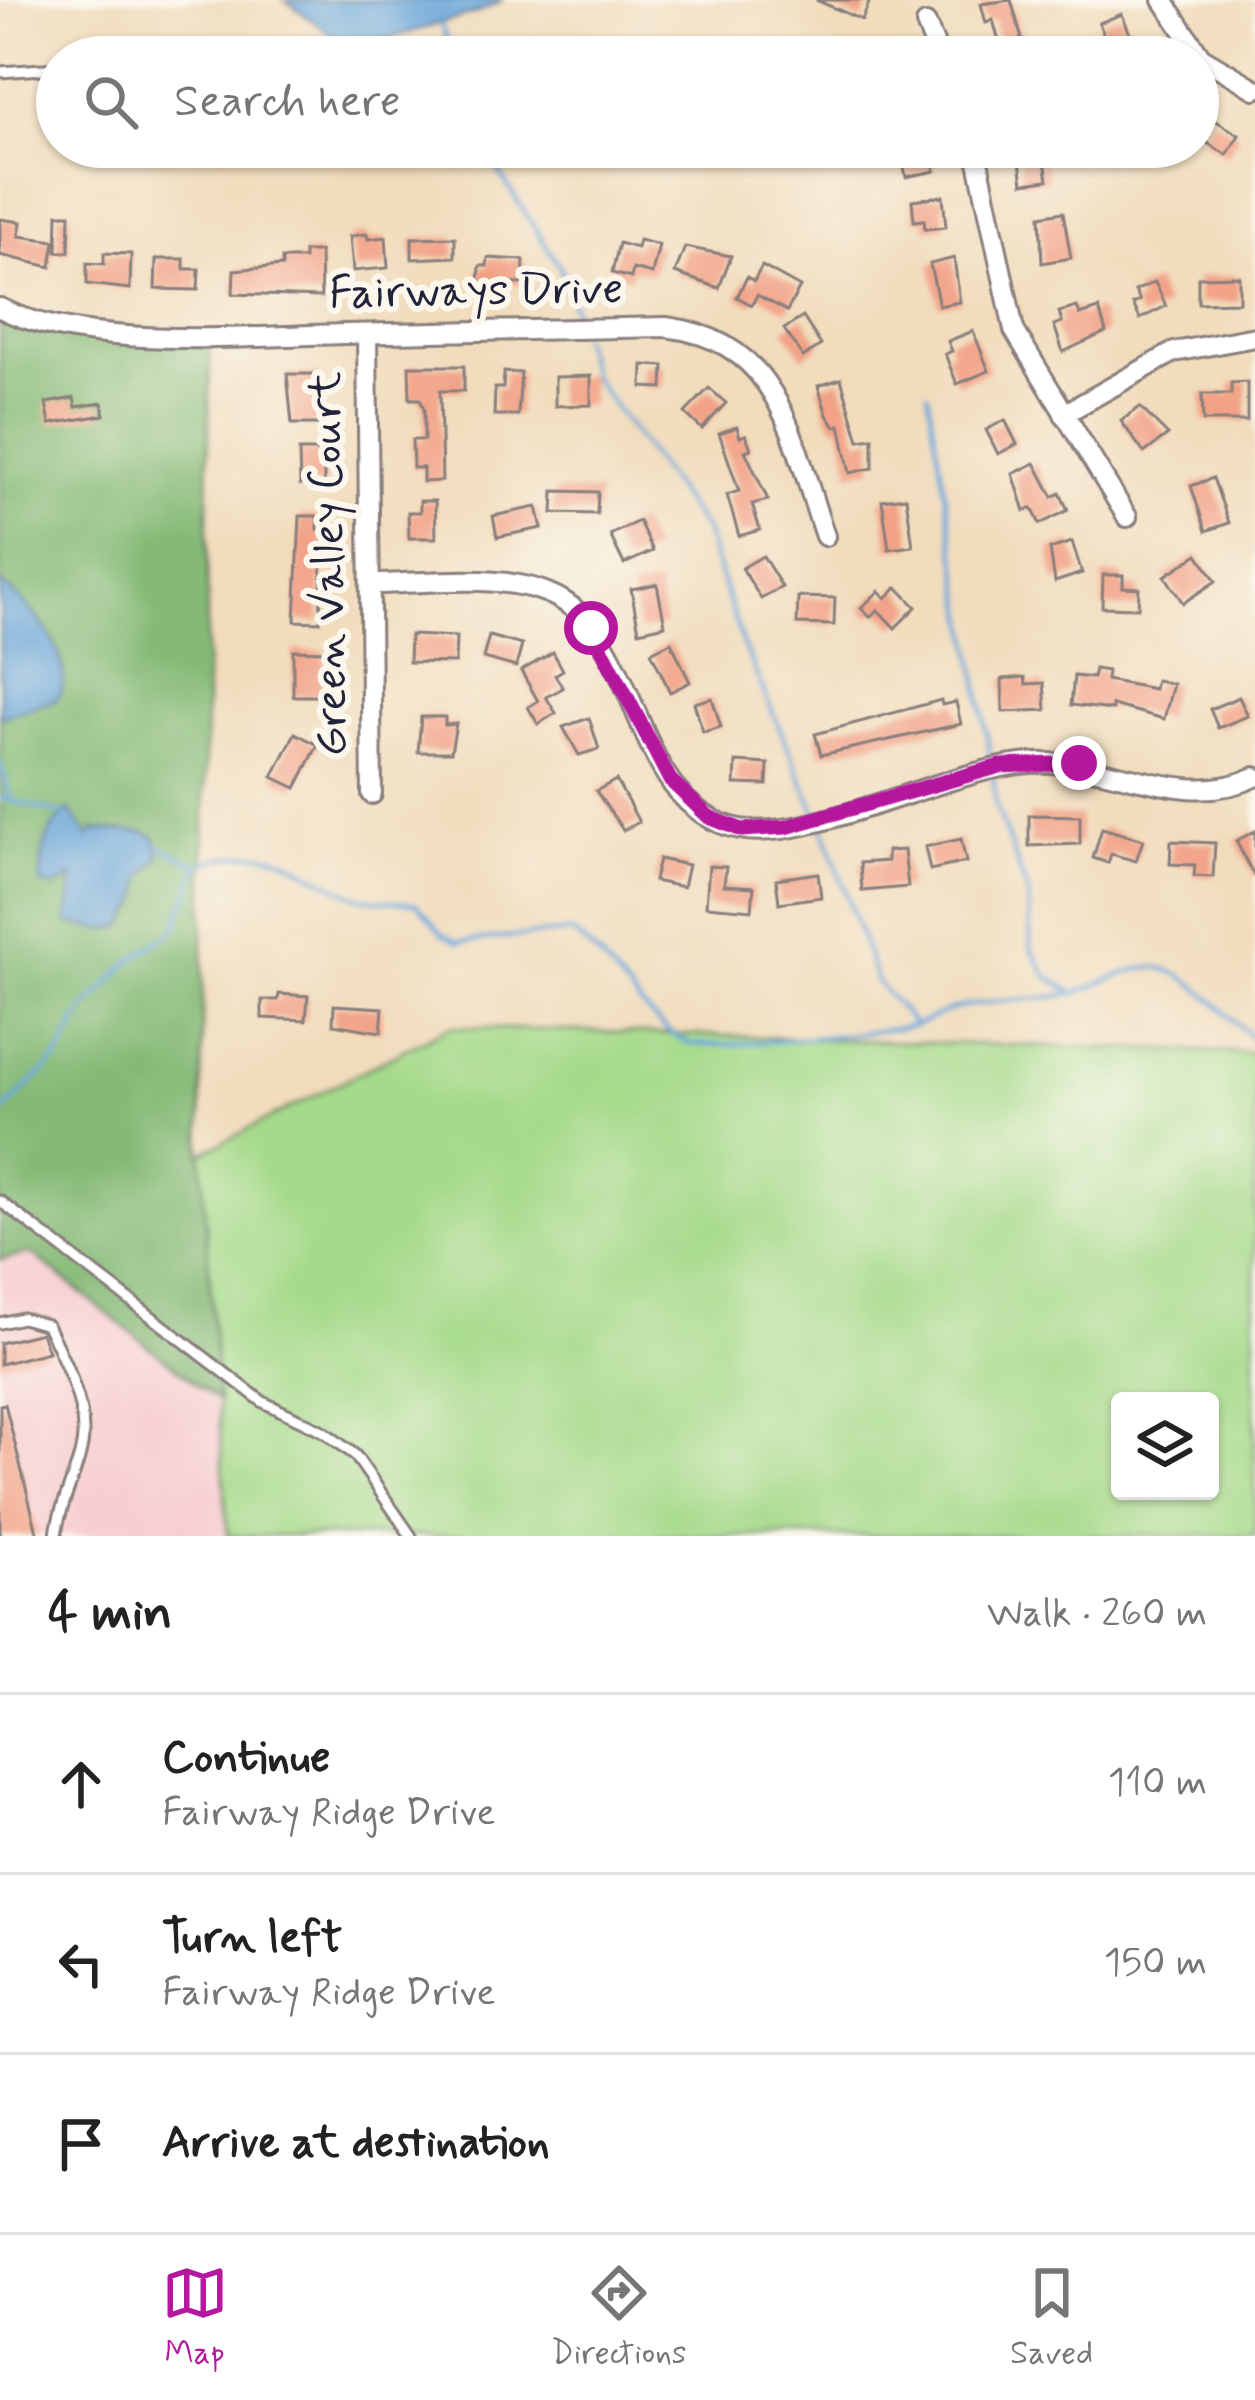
<!DOCTYPE html>
<meta charset="utf-8">
<style>
body{margin:0;font-family:Mynerve,sans-serif;background:#f2f2f2;color:#222}
.controls{position:absolute;right:36px;bottom:36px;display:grid;overflow:hidden;border-radius:12px;box-shadow:0 3px 9px #0004}
.controls button{width:108px;height:108px;display:grid;place-items:center;padding:0;border:0;border-bottom:3px solid #e0e0e0;background:#fff;color:#222;font:60px sans-serif}
.stop{position:absolute;width:36px;height:36px;margin:-27px;border:9px solid #b5179e;border-radius:50%;background:#fff}
.stop.end{background:#b5179e;border-color:#fff;box-shadow:0 3px 12px #0008}
.list{margin:0;padding:0;list-style:none}
h2{display:flex;justify-content:space-between;align-items:center;height:156px;margin:0;padding:0 48px;font-size:51px}
h2 small{font-size:39px;font-weight:400;color:#767676}
.list li{display:grid;grid-template-columns:78px 1fr auto;gap:36px;align-items:center;box-sizing:border-box;height:180px;padding:0 48px;border-top:3px solid #e0e0e0}
.list b{display:block;font-size:45px;white-space:nowrap}
.list p{margin:0;font-size:39px;white-space:nowrap;color:#767676}
.list em{font-size:39px;font-style:normal;color:#767676}
.icon{flex:none;width:66px;height:66px;fill:none;stroke:currentColor;stroke-width:2;stroke-linecap:round;stroke-linejoin:round}
.map{position:relative;flex:none;width:1255px;height:1536px;overflow:hidden}
.search{position:absolute;background:#fff;box-shadow:0 3px 9px #0004;left:36px;right:36px;top:36px;height:132px;display:flex;align-items:center;gap:30px;box-sizing:border-box;padding:0 42px;border-radius:66px;color:#767676;font-size:45px}
.sheet{height:696px;background:#fff}
nav{display:flex;justify-content:space-around;align-items:center;box-sizing:border-box;height:168px;border-top:3px solid #e0e0e0;background:#fff;font-size:33px;color:#767676}
nav a{display:grid;justify-items:center;gap:6px}
nav .on{color:#b5179e}
.map>svg:first-child{display:block}
.built{fill:#f7cfd2}
.green{fill:#a5da8a;stroke:#647e62;stroke-width:3;fill-rule:evenodd}
.forest{fill:#84ba76;stroke:#536e58;stroke-width:3}
.water{fill:#68a5d9;stroke:#45648a;stroke-width:3}
.lines{fill:none;stroke-linecap:round;stroke-linejoin:round}
.stream{stroke:#68a5d9;stroke-width:4.5}
.building{fill:#f2a287}
.lane-casing{stroke:#8a7f7c;stroke-width:15}
.street-casing{stroke:#8a7f7c;stroke-width:24}
.lane{stroke:#fff;stroke-width:9}
.street{stroke:#fff;stroke-width:18}
.route{stroke:#b5179e;stroke-width:15}
.labels{text-anchor:middle;dominant-baseline:central;stroke-width:12;stroke-linejoin:round;paint-order:stroke}
.street-label{font-size:45px;fill:#22223b;stroke:#fbf7ec}
</style>
<div class="map">
<svg width="1255" height="1536" viewBox="0 0 1255 1536">
<rect width="100%" height="100%" fill="#fbf7ec"/>
<filter id="ink" filterUnits="userSpaceOnUse"><feTurbulence type="fractalNoise" baseFrequency=".00833" numOctaves="2"/><feDisplacementMap in="SourceGraphic" scale="24" xChannelSelector="R" yChannelSelector="G"/><feConvolveMatrix kernelMatrix="1 2 1 2 8 2 1 2 1" color-interpolation-filters="sRGB"/></filter>
<filter id="wash" filterUnits="userSpaceOnUse"><feTurbulence type="fractalNoise" baseFrequency=".004" numOctaves="4" result="noise"/><feDisplacementMap in="SourceGraphic" scale="48" xChannelSelector="R" yChannelSelector="G"/><feGaussianBlur stdDeviation="2.7" result="paint"/><feColorMatrix in="noise" values="0 0 0 0 0 0 0 0 0 0 0 0 0 0 0 0 0 1.4 0 .05"/><feComposite in="paint" operator="in"/></filter>
<g filter="url(#wash)">
<rect width="100%" height="100%" fill="#f1dcbc"/>
<path class="built" d="M 30,1253 L 218,1401 L 228,1536 L 0,1536 L 0,1260 Z"/>
<path class="green" d="M 449,1027 L 1255,1053 L 1255,1536 L 228,1536 L 200,1154 ZM 1120,1401 L 1210,1401 L 1210,1491 L 1120,1491 Z"/>
<path class="forest" d="M 0,316 L 210,336 L 201,1153 L 218,1401 L 31,1253 L 0,1260 Z"/>
<g class="water">
<path d="M 285,0 L 503,0 L 480,12 L 360,47 L 344,44 Z"/>
<path d="M 0,583 C 30,603 83,662 56,700 L 0,717 Z"/>
<path d="M 69,810 L 88,836 L 95,830 L 145,832 L 155,837 L 160,858 L 143,877 L 139,901 L 124,926 L 108,930 L 68,923 L 73,877 L 55,887 L 41,884 C 40,856 46,827 69,810 Z"/>
</g>
<g class="lines">
<g class="stream">
<path d="M 441,25 L 454,57"/>
<path d="M 483,147 L 560,267 L 578,325"/>
<path d="M 581,336 L 592,376 L 705,530 L 742,642 L 818,816"/>
<path d="M 928,393 L 992,765"/>
<path d="M 0,763 L 11,800"/>
<path d="M 993,776 L 996,806 L 1028,893 L 1031,948 L 1047,976 L 1073,993"/>
<path d="M 0,798 L 63,814"/>
<path d="M 823,827 L 877,982 L 915,1025"/>
<path d="M 159,846 L 199,865"/>
<path d="M 0,1114 L 59,1057 L 83,1011 L 130,961 L 175,930 L 199,865 C 280,839 282,862 351,894 C 370,903 396,899 417,904 L 442,933 L 458,942 L 571,932 C 615,963 642,1022 689,1043 C 705,1050 890,1032 915,1025 C 929,1021 942,1012 957,1008 C 995,998 1036,1002 1074,993 C 1101,986 1134,963 1161,968 C 1196,975 1227,1019 1255,1039"/>
</g>
</g>
<g id="blocks">
<g class="building">
<path d="M 816,0 L 870,0 L 862,20 Z"/>
<path d="M 1011,0 L 1022,39 L 1000,45 L 993,20 L 986,23 L 981,4 Z"/>
<path d="M 1122,14 L 1138,54 L 1113,57 L 1099,23 Z"/>
<path d="M 1213,119 L 1239,135 L 1227,155 L 1201,139 Z"/>
<path d="M 900,147 L 930,147 L 935,171 L 906,177 Z"/>
<path d="M 1018,147 L 1043,147 L 1048,180 L 1023,183 Z"/>
<path d="M 943,196 L 946,227 L 925,229 L 924,220 L 914,221 L 912,200 Z"/>
<path d="M 1063,212 L 1071,258 L 1042,263 L 1040,216 Z"/>
<path d="M 58,214 L 70,214 L 69,252 L 57,252 Z"/>
<path d="M 0,219 L 21,222 L 19,236 L 55,241 L 51,267 L 0,255 Z"/>
<path d="M 367,234 L 368,239 L 386,237 L 388,268 L 353,271 L 350,236 Z"/>
<path d="M 455,237 L 455,257 L 412,259 L 412,238 Z"/>
<path d="M 639,240 L 659,245 L 652,274 L 633,269 L 631,278 L 612,273 L 619,243 L 637,248 Z"/>
<path d="M 685,247 L 731,256 L 719,288 L 675,273 Z"/>
<path d="M 304,252 L 320,252 L 321,297 L 233,294 L 234,270 L 282,266 L 282,259 L 304,259 Z"/>
<path d="M 104,253 L 131,254 L 130,289 L 87,284 L 87,263 L 104,264 Z"/>
<path d="M 488,258 L 524,260 L 523,284 L 479,282 L 480,266 L 487,266 Z"/>
<path d="M 954,258 L 960,302 L 939,306 L 930,264 Z"/>
<path d="M 156,259 L 184,259 L 184,269 L 199,269 L 198,290 L 155,289 Z"/>
<path d="M 762,266 L 800,287 L 787,311 L 757,295 L 752,305 L 737,297 L 747,277 L 754,281 Z"/>
<path d="M 1239,276 L 1239,302 L 1198,303 L 1198,277 Z"/>
<path d="M 1155,282 L 1166,306 L 1140,319 L 1133,304 L 1140,301 L 1135,291 Z"/>
<path d="M 1077,307 L 1080,315 L 1099,309 L 1106,332 L 1063,352 L 1054,325 L 1062,322 L 1059,312 Z"/>
<path d="M 803,317 L 821,345 L 803,357 L 784,329 Z"/>
<path d="M 973,331 L 989,371 L 957,384 L 945,354 L 952,351 L 948,341 Z"/>
<path d="M 643,365 L 664,366 L 663,388 L 642,387 Z"/>
<path d="M 409,366 L 464,366 L 464,391 L 440,391 L 442,481 L 423,482 L 423,468 L 413,468 L 412,440 L 424,440 L 424,409 L 420,399 L 410,399 Z"/>
<path d="M 504,372 L 521,373 L 518,415 L 494,415 L 495,388 L 503,388 Z"/>
<path d="M 287,374 L 318,374 L 324,424 L 292,424 Z"/>
<path d="M 591,376 L 591,405 L 555,406 L 555,377 Z"/>
<path d="M 841,379 L 859,440 L 873,438 L 873,468 L 850,473 L 840,425 L 835,427 L 827,415 L 818,386 Z"/>
<path d="M 1247,382 L 1247,421 L 1203,421 L 1202,394 L 1231,394 L 1231,383 Z"/>
<path d="M 709,388 L 726,403 L 702,429 L 685,413 Z"/>
<path d="M 74,398 L 76,407 L 102,403 L 104,415 L 50,424 L 46,403 Z"/>
<path d="M 1140,407 L 1168,435 L 1144,453 L 1121,421 Z"/>
<path d="M 1005,420 L 1017,444 L 998,454 L 986,430 Z"/>
<path d="M 737,427 L 740,437 L 746,435 L 751,449 L 745,451 L 768,500 L 752,504 L 760,530 L 739,536 L 727,495 L 739,491 L 719,433 Z"/>
<path d="M 299,451 L 324,451 L 324,484 L 300,485 Z"/>
<path d="M 1035,463 L 1053,497 L 1060,493 L 1068,510 L 1040,524 L 1032,508 L 1025,511 L 1013,474 Z"/>
<path d="M 1213,478 L 1229,523 L 1206,531 L 1191,486 Z"/>
<path d="M 554,491 L 598,492 L 597,514 L 553,513 Z"/>
<path d="M 906,497 L 913,546 L 889,549 L 882,500 Z"/>
<path d="M 420,501 L 435,501 L 436,538 L 409,538 L 408,512 L 420,512 Z"/>
<path d="M 537,507 L 542,528 L 497,537 L 493,516 Z"/>
<path d="M 300,516 L 317,516 L 318,530 L 323,530 L 320,622 L 295,621 Z"/>
<path d="M 639,521 L 653,551 L 624,564 L 610,535 Z"/>
<path d="M 1072,542 L 1082,573 L 1055,582 L 1050,549 Z"/>
<path d="M 1198,554 L 1216,581 L 1183,603 L 1165,576 Z"/>
<path d="M 763,556 L 782,587 L 761,599 L 742,568 Z"/>
<path d="M 1103,575 L 1123,575 L 1123,587 L 1139,588 L 1138,608 L 1102,607 Z"/>
<path d="M 657,584 L 665,625 L 639,631 L 631,589 Z"/>
<path d="M 897,587 L 916,607 L 895,628 L 878,610 L 870,617 L 861,608 L 879,591 L 886,598 Z"/>
<path d="M 798,597 L 835,598 L 834,625 L 797,624 Z"/>
<path d="M 410,635 L 456,637 L 455,663 L 409,662 Z"/>
<path d="M 489,636 L 522,645 L 516,667 L 483,658 Z"/>
<path d="M 671,642 L 690,682 L 670,692 L 651,652 Z"/>
<path d="M 293,650 L 325,651 L 324,696 L 293,696 Z"/>
<path d="M 553,652 L 563,670 L 555,675 L 563,688 L 546,697 L 556,713 L 538,724 L 528,707 L 538,701 L 521,671 Z"/>
<path d="M 1095,669 L 1107,671 L 1106,680 L 1154,689 L 1156,680 L 1173,684 L 1164,719 L 1112,705 L 1112,710 L 1071,705 L 1074,676 L 1093,678 Z"/>
<path d="M 1025,677 L 1026,684 L 1044,683 L 1046,710 L 1003,712 L 1002,679 Z"/>
<path d="M 1239,697 L 1248,716 L 1218,728 L 1210,709 Z"/>
<path d="M 712,698 L 721,727 L 703,732 L 694,703 Z"/>
<path d="M 941,700 L 942,705 L 956,702 L 961,724 L 821,755 L 815,734 Z"/>
<path d="M 421,717 L 445,717 L 445,725 L 456,724 L 451,752 L 418,752 Z"/>
<path d="M 589,718 L 599,749 L 579,755 L 563,727 Z"/>
<path d="M 295,733 L 318,745 L 296,788 L 273,777 Z"/>
<path d="M 736,762 L 768,764 L 767,785 L 735,784 Z"/>
<path d="M 616,780 L 639,822 L 623,830 L 596,791 Z"/>
<path d="M 1029,815 L 1080,816 L 1080,844 L 1029,846 Z"/>
<path d="M 1102,828 L 1143,840 L 1136,861 L 1111,854 L 1108,863 L 1093,858 Z"/>
<path d="M 1255,831 L 1255,878 L 1236,841 Z"/>
<path d="M 961,839 L 966,862 L 930,870 L 925,847 Z"/>
<path d="M 1171,841 L 1215,843 L 1213,877 L 1194,876 L 1195,865 L 1170,864 Z"/>
<path d="M 904,850 L 908,887 L 862,891 L 860,863 L 887,861 L 887,851 Z"/>
<path d="M 659,859 L 688,865 L 683,887 L 654,881 Z"/>
<path d="M 709,866 L 726,867 L 724,885 L 754,887 L 752,910 L 706,906 Z"/>
<path d="M 818,873 L 821,897 L 779,903 L 776,879 Z"/>
<path d="M 279,994 L 308,996 L 306,1020 L 262,1018 L 262,1000 L 278,1000 Z"/>
<path d="M 334,1005 L 383,1008 L 381,1032 L 333,1024 Z"/>
<path d="M 41,1333 L 48,1352 L 0,1364 L 0,1343 Z"/>
<path d="M 5,1404 L 38,1536 L 0,1536 L 0,1405 Z"/>
</g>
</g>
</g>
<g filter="url(#ink)">
<use href="#blocks" fill-opacity="0" stroke="#8a7f7c" stroke-width="3"/>
<g class="lines">
<g class="lane-casing">
<g id="lane">
<path d="M 0,72 L 57,68"/>
<path d="M 0,1201 L 263,1402 L 323,1431 L 355,1455 L 411,1536"/>
<path d="M 0,1323 L 22,1318 L 47,1325 C 62,1356 84,1398 83,1434 C 83,1464 59,1502 56,1536"/>
</g>
</g>
<g class="street-casing">
<g id="street">
<path d="M 1163,0 L 1201,57 L 1255,89"/>
<path d="M 926,24 L 940,57"/>
<path d="M 975,147 L 1014,330 L 1127,517"/>
<path d="M 0,308 C 84,351 249,336 345,334 C 452,332 559,330 666,327 C 784,342 791,440 825,536"/>
<path d="M 367,334 L 372,794"/>
<path d="M 1064,414 L 1174,352 L 1255,337"/>
<path d="M 370,584 C 427,584 509,570 560,599 C 646,649 630,807 740,829 C 810,843 951,767 1032,763 C 1108,759 1183,811 1255,777"/>
</g>
</g>
<use href="#lane" class="lane"/>
<use href="#street" class="street"/>
</g>
</g>
<g class="lines" filter="url(#ink)">
<path class="route" d="M 591,628 L 670,780 L 709,817 L 742,830 L 786,827 L 1000,766 L 1079,763"/>
</g>
<g class="labels">
<g class="street-label">
<text transform="translate(476 292) rotate(-1)">Fairways Drive</text>
<text transform="translate(330 564) rotate(-91)">Green Valley Court</text>
</g>
</g>
</svg>
<div class="controls">
<button><svg class="icon" aria-label="layers" viewBox="0 0 24 24"><path d="M12 4l9 5-9 5-9-5zM3 14l9 5 9-5"/></svg></button>
</div>
<div class="stop" style="left:591px;top:628px"></div>
<div class="stop end" style="left:1079px;top:763px"></div>
<div class="search"><svg class="icon" aria-label="search" viewBox="0 0 24 24"><circle cx="10" cy="10" r="6"/><path d="M15 15l6 6"/></svg>Search here</div>
</div>
<section class="sheet">
<h2>4 min<small>Walk · 260 m</small></h2>
<ul class="list">
<li><svg class="icon" aria-label="ahead" viewBox="0 0 24 24"><path d="M12 20V5M6 11l6-6 6 6"/></svg><div><b>Continue</b><p>Fairway Ridge Drive</p></div><em>110 m</em></li>
<li><svg class="icon" aria-label="left" viewBox="0 0 24 24"><path d="M17 20v-9H6M10 6l-5 5 5 5"/></svg><div><b>Turn left</b><p>Fairway Ridge Drive</p></div><em>150 m</em></li>
<li><svg class="icon" aria-label="arrive" viewBox="0 0 24 24"><path d="M6 21V4h12l-3 4 3 4H6"/></svg><div><b>Arrive at destination</b></div></li>
</ul>
</section>
<nav>
<a class="on"><svg class="icon" aria-label="map" viewBox="0 0 24 24"><path d="M3 6l6-2 6 2 6-2v14l-6 2-6-2-6 2zM9 4v14M15 6v14"/></svg>Map</a>
<a><svg class="icon" aria-label="directions" viewBox="0 0 24 24"><path d="M12 3l9 9-9 9-9-9zM9 14v-3h6M13 9l2 2-2 2"/></svg>Directions</a>
<a><svg class="icon" aria-label="saved" viewBox="0 0 24 24"><path d="M7 4h10v16l-5-4-5 4z"/></svg>Saved</a>
</nav>
